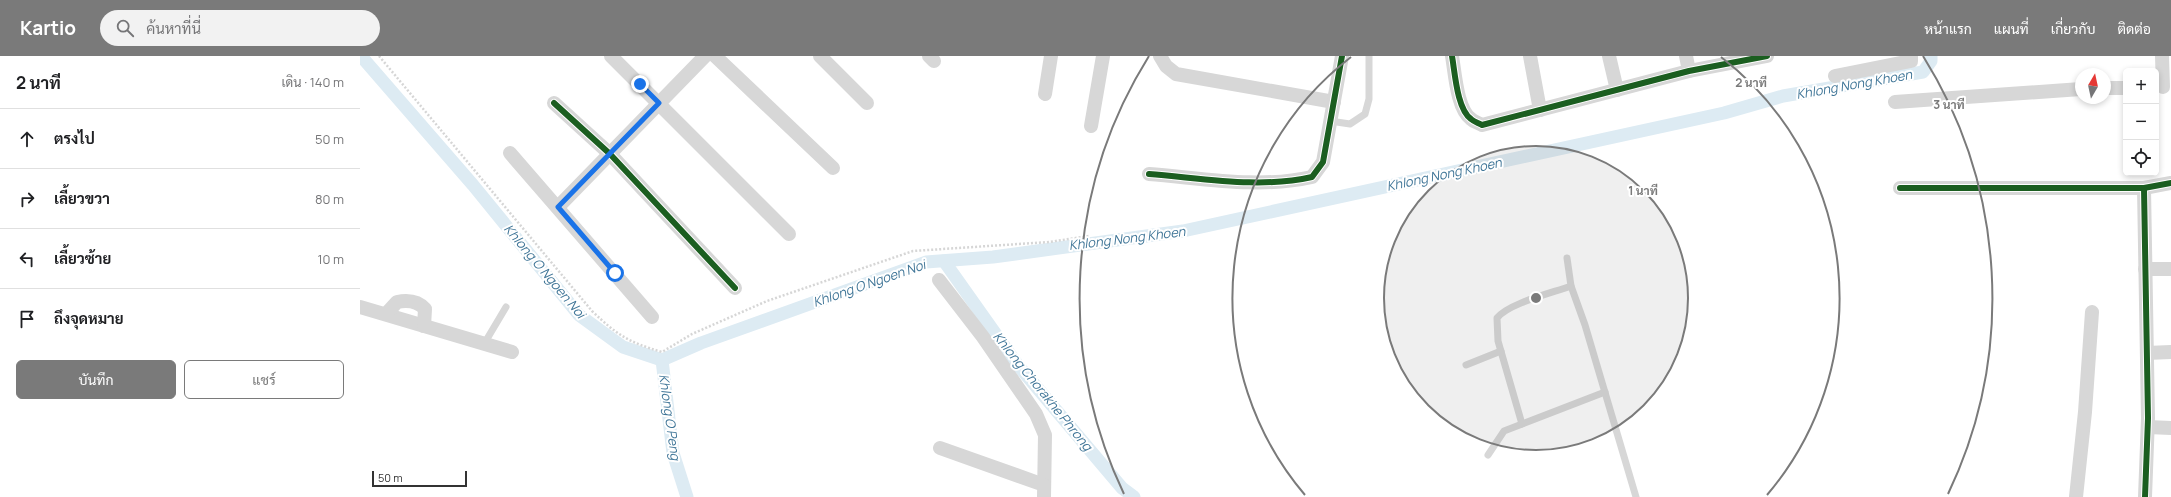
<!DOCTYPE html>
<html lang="th">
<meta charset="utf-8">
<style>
body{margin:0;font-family:Manrope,Sarabun,sans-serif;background:#f2f2f2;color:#202124}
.controls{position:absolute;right:12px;top:12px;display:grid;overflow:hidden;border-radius:6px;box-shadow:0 2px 6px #0003}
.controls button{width:36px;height:36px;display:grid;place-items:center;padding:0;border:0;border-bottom:1px solid #e0e0e0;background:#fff;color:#202124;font:20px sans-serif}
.compass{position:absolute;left:1715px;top:12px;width:36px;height:36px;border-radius:50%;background:#fff;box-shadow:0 2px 6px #0003;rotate:9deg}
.scale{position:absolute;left:12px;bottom:10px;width:95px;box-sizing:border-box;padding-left:4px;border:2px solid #333;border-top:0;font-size:11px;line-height:14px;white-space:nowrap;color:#333;-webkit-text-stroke:3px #fff;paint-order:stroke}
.stop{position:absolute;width:12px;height:12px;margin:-9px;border:3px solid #1a73e8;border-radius:50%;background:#fff}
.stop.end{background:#1a73e8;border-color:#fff;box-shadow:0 1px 4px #0008}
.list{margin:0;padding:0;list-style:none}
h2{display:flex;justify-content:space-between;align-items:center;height:52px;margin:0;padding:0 16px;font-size:17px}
h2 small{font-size:13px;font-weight:400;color:#757577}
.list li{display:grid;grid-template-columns:26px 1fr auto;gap:12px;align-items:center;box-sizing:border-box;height:60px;padding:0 16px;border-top:1px solid #e0e0e0}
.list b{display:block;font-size:15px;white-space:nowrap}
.list em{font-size:13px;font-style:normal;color:#757577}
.actions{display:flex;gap:8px;padding:12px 16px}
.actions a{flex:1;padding:9px 0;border:1px solid #7a7a7a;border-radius:6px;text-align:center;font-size:14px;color:#7a7a7a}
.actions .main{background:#7a7a7a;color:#fff}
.icon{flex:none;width:22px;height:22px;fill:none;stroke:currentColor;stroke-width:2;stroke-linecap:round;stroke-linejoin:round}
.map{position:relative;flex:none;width:1811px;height:441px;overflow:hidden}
header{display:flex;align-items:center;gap:24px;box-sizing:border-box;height:56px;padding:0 20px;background:#7a7a7a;color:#fff}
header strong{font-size:19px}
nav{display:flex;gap:22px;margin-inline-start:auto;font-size:14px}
.search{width:280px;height:36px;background:#f2f2f2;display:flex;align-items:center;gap:10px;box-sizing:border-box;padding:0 14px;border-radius:22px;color:#757577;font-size:15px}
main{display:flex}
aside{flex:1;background:#fff}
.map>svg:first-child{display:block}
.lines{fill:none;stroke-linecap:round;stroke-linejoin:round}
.canal{stroke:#ddebf3;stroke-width:13}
.path{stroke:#d6d6d6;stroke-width:2.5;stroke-dasharray:2 2;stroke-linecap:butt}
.service{stroke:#d7d7d7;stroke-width:7}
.minor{stroke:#d7d7d7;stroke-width:14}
.cycleway-casing{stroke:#fff;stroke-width:8}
.cycleway{stroke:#1b5e20;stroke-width:6}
.route{stroke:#1a73e8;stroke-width:5}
.ring{fill:none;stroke:#7a7a7a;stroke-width:2}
.labels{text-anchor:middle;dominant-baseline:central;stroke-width:4;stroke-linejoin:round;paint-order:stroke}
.water-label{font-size:13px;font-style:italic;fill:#3f7597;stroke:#fff}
.centre{fill:#7a7a7a;stroke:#fff;stroke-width:2}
.ring-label{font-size:12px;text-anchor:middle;font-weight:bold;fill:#7a7a7a;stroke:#fff;stroke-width:4;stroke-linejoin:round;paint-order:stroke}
</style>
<header>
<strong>Kartio</strong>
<div class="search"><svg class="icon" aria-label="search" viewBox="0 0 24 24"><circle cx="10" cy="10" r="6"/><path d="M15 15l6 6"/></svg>ค้นหาที่นี่</div>
<nav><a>หน้าแรก</a><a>แผนที่</a><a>เกี่ยวกับ</a><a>ติดต่อ</a></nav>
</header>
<main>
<aside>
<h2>2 นาที<small>เดิน · 140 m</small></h2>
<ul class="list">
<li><svg class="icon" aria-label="ahead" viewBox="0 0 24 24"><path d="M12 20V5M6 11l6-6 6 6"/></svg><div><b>ตรงไป</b></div><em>50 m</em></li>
<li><svg class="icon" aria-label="right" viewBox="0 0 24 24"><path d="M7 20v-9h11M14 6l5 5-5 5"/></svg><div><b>เลี้ยวขวา</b></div><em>80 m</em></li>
<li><svg class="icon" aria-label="left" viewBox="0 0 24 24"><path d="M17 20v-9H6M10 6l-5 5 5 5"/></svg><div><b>เลี้ยวซ้าย</b></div><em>10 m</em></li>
<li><svg class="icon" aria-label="arrive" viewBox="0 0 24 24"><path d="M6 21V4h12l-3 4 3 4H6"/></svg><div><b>ถึงจุดหมาย</b></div></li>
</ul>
<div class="actions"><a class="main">บันทึก</a><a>แชร์</a></div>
</aside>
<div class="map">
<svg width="1811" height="441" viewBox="0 0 1811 441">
<rect width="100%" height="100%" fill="#fff"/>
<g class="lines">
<g class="canal">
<path d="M 1,0 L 113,129 L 219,259 L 263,291 L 302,304 L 341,287 L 566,206 L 633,201 L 823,175 L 1364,57 L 1423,40 L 1563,16 L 1571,5 L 1571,0"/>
<path d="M 584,205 L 657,308 L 762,432 L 774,441"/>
<path d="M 302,304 L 313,397 L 327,441"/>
</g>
<path class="path" d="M 19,0 L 232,255 C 257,279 268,286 302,296 L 332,278 L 407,245 L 553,195 L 689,186 L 729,180"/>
<g class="service">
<path d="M 970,65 L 990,68 L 1005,58 L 1009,43 L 1009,0"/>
<path d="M 1207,202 L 1211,230 L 1225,269 L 1276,441"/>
<path d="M 124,288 L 146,251"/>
<path d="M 1106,309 L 1141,295"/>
<path d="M 1162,368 L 1138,285 L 1137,262 C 1149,247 1192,237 1211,230"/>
<path d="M 1128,399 L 1144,375 L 1245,336"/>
</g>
<g class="minor">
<path d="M 251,0 L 429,178"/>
<path d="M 355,0 L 473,112"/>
<path d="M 460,0 L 507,47"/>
<path d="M 569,0 L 574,5"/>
<path d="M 800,0 L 806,10 L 816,18 L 974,46"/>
<path d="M 1092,0 C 1095,17 1097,53 1111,63 C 1114,66 1119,67 1122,69 L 1329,15 L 1407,0"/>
<path d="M 1170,0 L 1180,54"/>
<path d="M 1249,0 L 1257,34"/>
<path d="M 1326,0 L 1329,15"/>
<path d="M 1802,0 L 1803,31"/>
<path d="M 1475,20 L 1551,5 L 1551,0"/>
<path d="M 1745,32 L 1766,32"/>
<path d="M 685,38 L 691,0"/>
<path d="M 1535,46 L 1721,33"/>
<path d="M 194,47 L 250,98 L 375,232"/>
<path d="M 731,70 L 743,0"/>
<path d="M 150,97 L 292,261"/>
<path d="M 789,118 C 842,122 899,133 952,121 L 963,106 L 982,0"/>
<path d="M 1540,132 L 1784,132 L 1811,127"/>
<path d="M 1784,132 L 1788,362 L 1785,441"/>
<path d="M 198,151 L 345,0"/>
<path d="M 1785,213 L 1811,213"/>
<path d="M 579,224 L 623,281 L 676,358 L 685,379 L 684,441"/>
<path d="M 0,251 L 152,296"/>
<path d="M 26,258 L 37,246 C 47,244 57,244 65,253 L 64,270"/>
<path d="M 1787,297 L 1811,296"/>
<path d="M 1788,371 L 1811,372"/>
<path d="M 580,392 L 684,429"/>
<path d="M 1716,441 L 1725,356 L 1732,256"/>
</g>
<g class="cycleway-casing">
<g id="cycleway">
<path d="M 1092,0 C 1095,17 1097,53 1111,63 C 1114,66 1119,67 1122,69 L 1329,15 L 1407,0"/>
<path d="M 194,47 L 250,98 L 375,232"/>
<path d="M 789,118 C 842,122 899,133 952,121 L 963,106 L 982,0"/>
<path d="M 1540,132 L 1784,132 L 1811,127"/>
<path d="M 1784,132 L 1788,362 L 1785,441"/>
</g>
</g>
<use href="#cycleway" class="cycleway"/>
</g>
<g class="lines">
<path class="route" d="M 255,217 L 198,151 L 299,47 L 280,28"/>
</g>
<circle cx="1176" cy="242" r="152" fill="#7a7a7a" fill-opacity=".12"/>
<g class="ring">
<circle cx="1176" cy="242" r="152"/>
<path d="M945 439A304 304 0 0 1 991 1M1361 1A304 304 0 0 1 1407 439"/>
<path d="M764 438A456 456 0 0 1 789 0M1563 0A456 456 0 0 1 1588 438"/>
</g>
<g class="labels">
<g class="water-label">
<text transform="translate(1494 28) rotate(-10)">Khlong Nong Khoen</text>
<text transform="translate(1084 118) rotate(-12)">Khlong Nong Khoen</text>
<text transform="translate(767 182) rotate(-7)">Khlong Nong Khoen</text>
<text transform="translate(185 215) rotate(50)">Khlong O Ngoen Noi</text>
<text transform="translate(509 227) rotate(-19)">Khlong O Ngoen Noi</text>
<text transform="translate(683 335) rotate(51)">Khlong Chorakhe Phrong</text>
<text transform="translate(310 361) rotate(82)">Khlong O Peng</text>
</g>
</g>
<circle cx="1176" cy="242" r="6" class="centre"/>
<g class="ring-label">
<text x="1391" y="31">2 นาที</text>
<text x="1589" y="53">3 นาที</text>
<text x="1283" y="139">1 นาที</text>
</g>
</svg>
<div class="controls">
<button>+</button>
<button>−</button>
<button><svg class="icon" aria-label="locate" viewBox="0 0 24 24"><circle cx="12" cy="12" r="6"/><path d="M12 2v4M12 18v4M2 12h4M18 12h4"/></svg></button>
</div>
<svg class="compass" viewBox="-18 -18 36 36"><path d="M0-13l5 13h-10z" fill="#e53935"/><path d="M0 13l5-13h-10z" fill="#757577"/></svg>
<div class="scale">50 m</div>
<div class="stop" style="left:255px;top:217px"></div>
<div class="stop end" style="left:280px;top:28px"></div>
</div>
</main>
